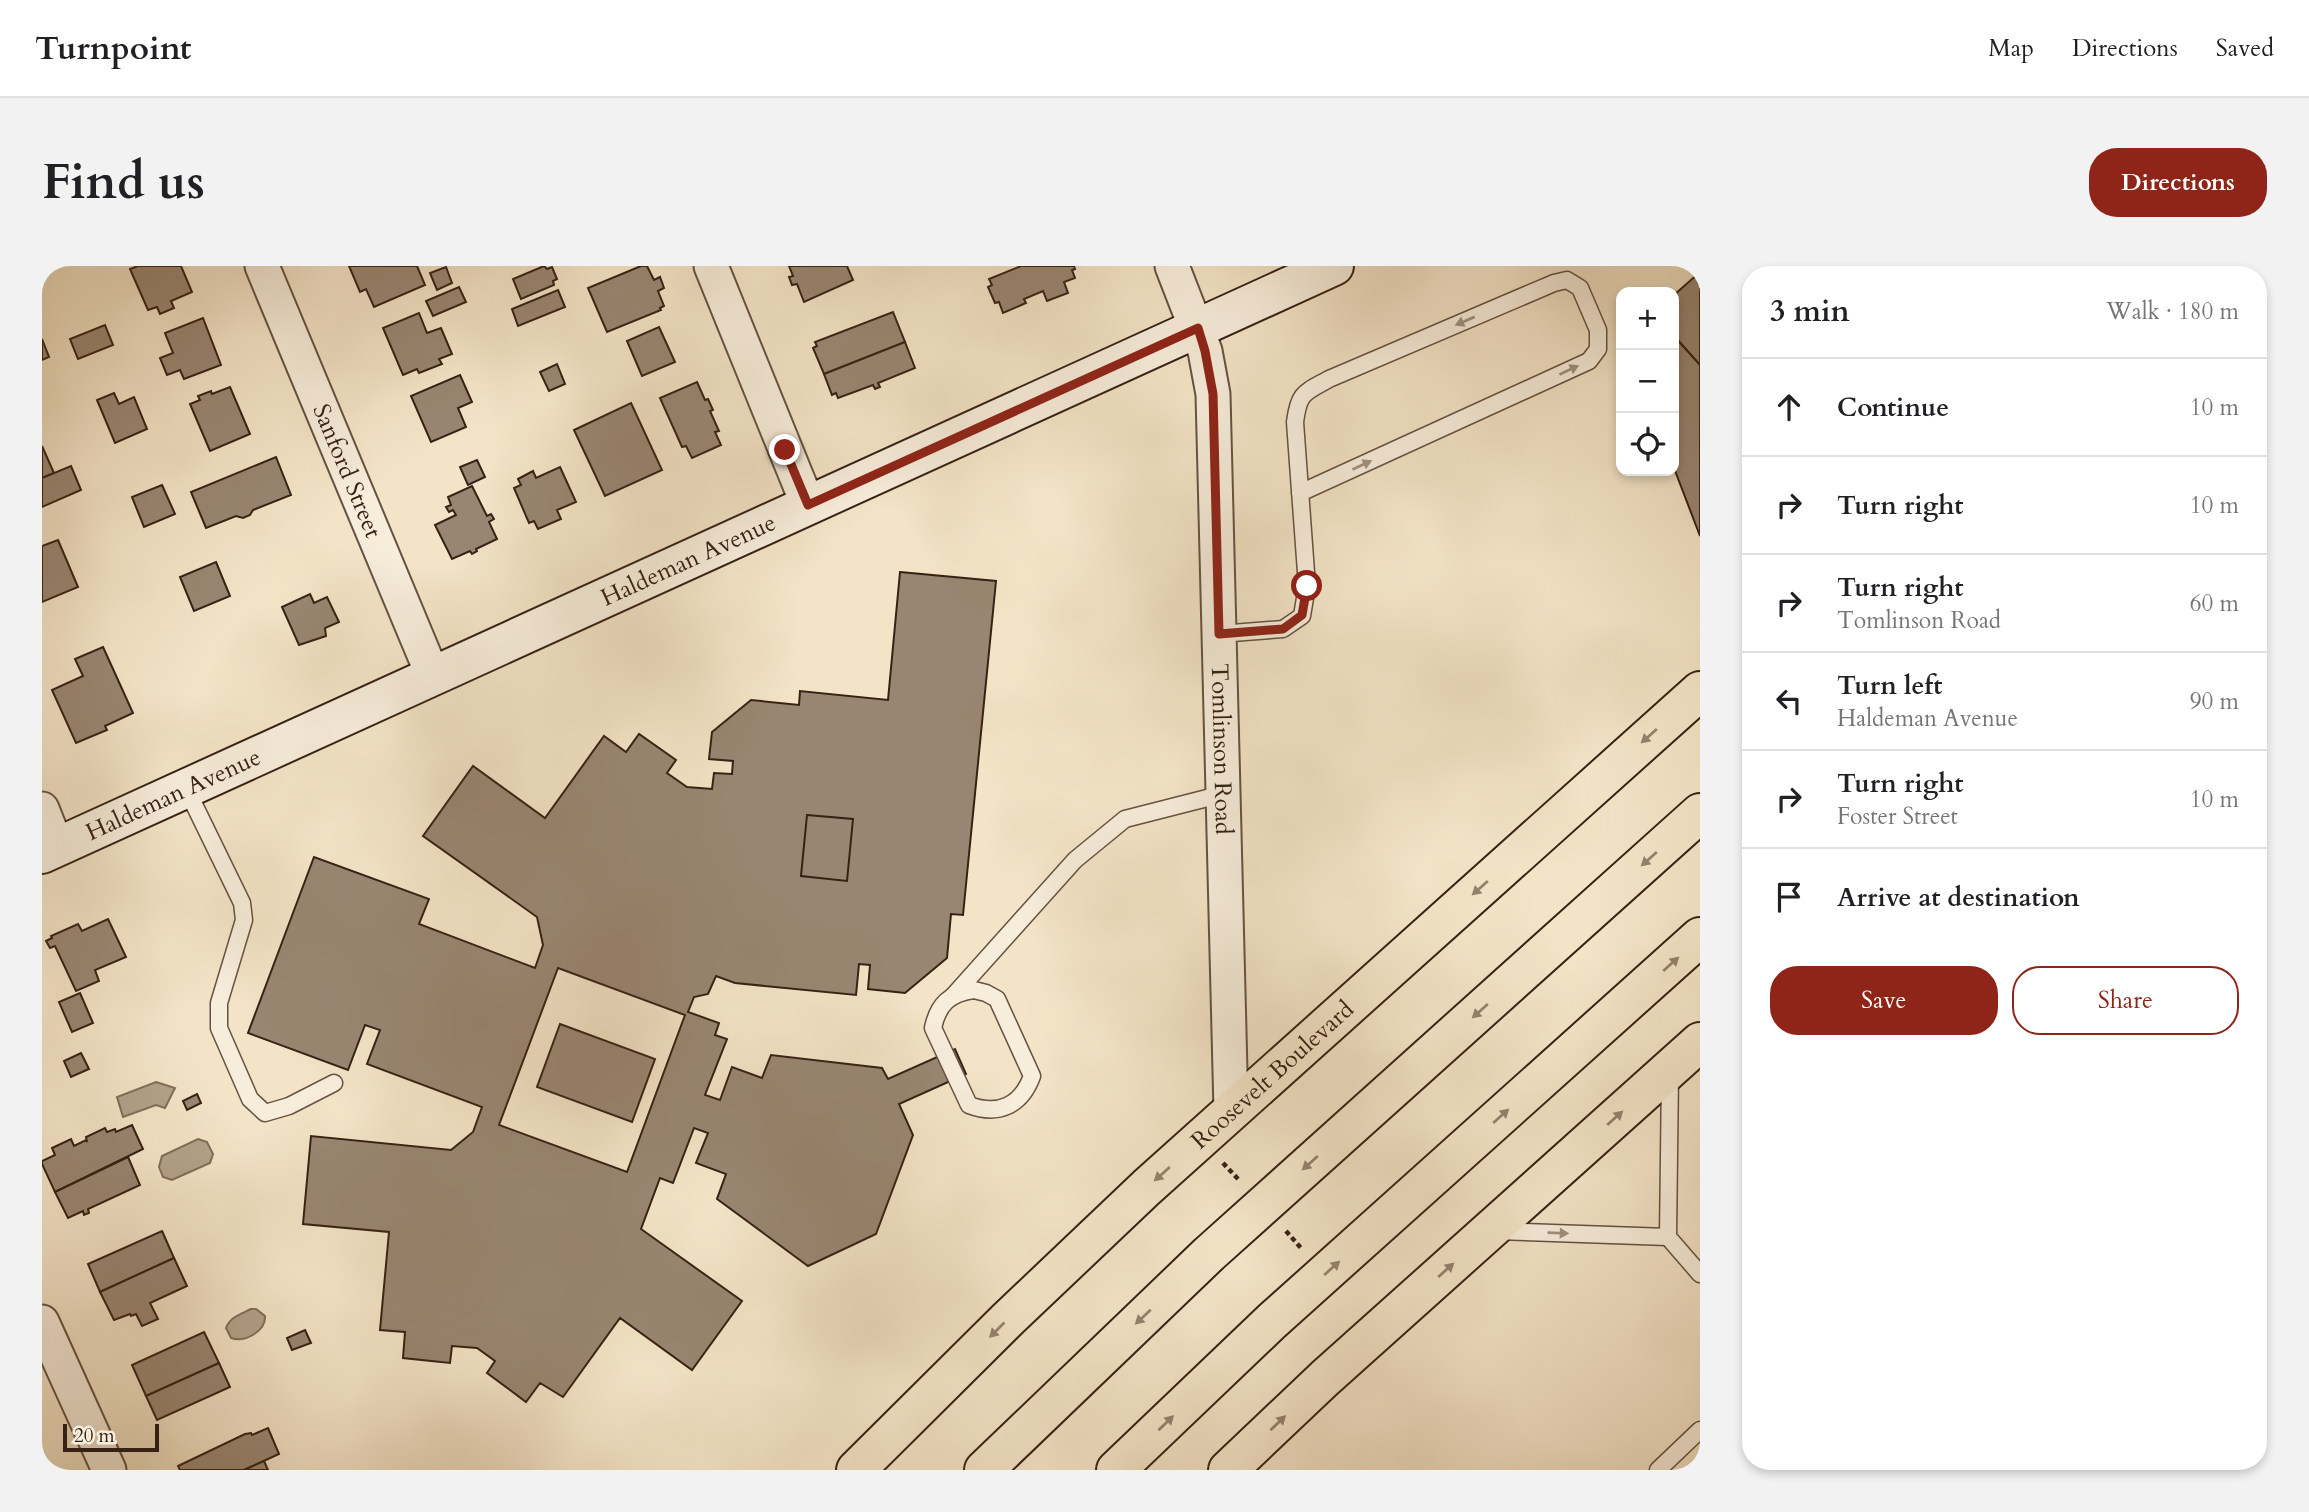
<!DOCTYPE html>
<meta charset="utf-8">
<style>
body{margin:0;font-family:Cardo,serif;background:#f2f2f2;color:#202124}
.controls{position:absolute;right:21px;top:21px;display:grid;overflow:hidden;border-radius:14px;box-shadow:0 4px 10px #0003}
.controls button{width:63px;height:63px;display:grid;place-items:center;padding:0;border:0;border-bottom:2px solid #e0e0e0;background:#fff;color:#202124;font:35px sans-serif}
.scale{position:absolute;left:21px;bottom:18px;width:96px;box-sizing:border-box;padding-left:7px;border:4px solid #372115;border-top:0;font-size:19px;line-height:24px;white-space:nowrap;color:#372115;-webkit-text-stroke:5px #f7eddb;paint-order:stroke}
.stop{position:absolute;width:21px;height:21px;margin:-16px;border:5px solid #8f2418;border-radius:50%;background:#fff}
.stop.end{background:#8f2418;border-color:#fff;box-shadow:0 2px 7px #0008}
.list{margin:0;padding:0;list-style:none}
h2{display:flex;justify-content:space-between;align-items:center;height:91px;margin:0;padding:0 28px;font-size:30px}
h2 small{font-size:23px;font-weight:400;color:#757577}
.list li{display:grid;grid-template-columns:46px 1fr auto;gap:21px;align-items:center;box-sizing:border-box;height:98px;padding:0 28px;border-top:2px solid #e0e0e0}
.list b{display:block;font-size:26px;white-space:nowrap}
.list p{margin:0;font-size:23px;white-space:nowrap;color:#757577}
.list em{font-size:23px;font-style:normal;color:#757577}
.actions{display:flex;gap:14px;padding:21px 28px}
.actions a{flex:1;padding:16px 0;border:2px solid #8f2418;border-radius:28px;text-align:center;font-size:24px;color:#8f2418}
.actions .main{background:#8f2418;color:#fff}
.icon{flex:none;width:38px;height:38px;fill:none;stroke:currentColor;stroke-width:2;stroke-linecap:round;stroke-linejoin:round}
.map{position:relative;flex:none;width:1658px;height:1204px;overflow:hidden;border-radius:28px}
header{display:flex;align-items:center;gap:42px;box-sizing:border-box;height:98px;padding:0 35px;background:#fff;border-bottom:2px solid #e0e0e0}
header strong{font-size:33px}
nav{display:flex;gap:38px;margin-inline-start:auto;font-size:24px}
.intro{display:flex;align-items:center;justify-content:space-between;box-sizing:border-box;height:168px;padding:0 42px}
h1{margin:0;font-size:49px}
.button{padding:18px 32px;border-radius:28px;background:#8f2418;color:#fff;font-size:24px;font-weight:700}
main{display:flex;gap:42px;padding:0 42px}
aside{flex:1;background:#fff;border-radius:28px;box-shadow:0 4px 10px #0003}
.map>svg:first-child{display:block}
.water{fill:#b3a28a;stroke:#816e5b;stroke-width:2}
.building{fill:#998672;stroke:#372115;stroke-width:2;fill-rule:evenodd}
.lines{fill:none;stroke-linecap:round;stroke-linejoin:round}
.lane-casing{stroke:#665242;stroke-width:19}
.street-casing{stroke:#665242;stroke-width:37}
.secondary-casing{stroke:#372115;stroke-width:42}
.highway-casing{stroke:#372115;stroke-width:42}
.path{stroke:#372115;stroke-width:4.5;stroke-dasharray:5 3.5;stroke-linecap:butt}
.lane{stroke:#f7eddb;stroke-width:16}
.street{stroke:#f7eddb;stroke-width:33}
.secondary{stroke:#f7eddb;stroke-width:38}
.highway{stroke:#f3e4c7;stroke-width:38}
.oneway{fill:#a19182}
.oneway2{fill:#95826e}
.route{stroke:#8f2418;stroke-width:9}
.labels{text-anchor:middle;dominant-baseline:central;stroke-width:6;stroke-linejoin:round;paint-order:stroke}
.street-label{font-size:24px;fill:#372115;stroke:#f7eddb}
</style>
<header>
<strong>Turnpoint</strong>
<nav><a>Map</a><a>Directions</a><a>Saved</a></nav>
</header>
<div class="intro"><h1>Find us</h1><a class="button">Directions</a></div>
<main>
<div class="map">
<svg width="1658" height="1204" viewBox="0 0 1658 1204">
<rect width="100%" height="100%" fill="#f3e4c7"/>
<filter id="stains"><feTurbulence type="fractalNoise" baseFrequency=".00286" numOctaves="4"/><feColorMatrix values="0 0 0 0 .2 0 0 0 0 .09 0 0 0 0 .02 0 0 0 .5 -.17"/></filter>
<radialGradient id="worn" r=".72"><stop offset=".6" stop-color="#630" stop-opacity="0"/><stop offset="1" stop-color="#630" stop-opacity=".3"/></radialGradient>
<g class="water">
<path d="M 114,816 L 133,822 L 123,842 L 114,839 L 81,851 L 75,831 Z"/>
<path d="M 156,873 L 165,876 L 171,888 L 168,897 L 130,914 L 121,911 L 117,901 L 120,890 Z"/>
<path d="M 209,1043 L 214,1043 L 223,1050 C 224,1065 203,1077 189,1072 L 184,1062 C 188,1051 199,1048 209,1043 Z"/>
</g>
<g class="building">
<path d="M 96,0 L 139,0 L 150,26 L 129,35 L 132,42 L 118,48 L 115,41 L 106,44 L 88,3 Z"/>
<path d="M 307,0 L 375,0 L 383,19 L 332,41 L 324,23 L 318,26 Z"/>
<path d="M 502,0 L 505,3 L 510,1 L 515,13 L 511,15 L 512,19 L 479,33 L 471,13 Z"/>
<path d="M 599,0 L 605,0 L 612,14 L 618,11 L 622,22 L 616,25 L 622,40 L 618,42 L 619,44 L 565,66 L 546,22 Z"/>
<path d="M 747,0 L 805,0 L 811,14 L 762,36 L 755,18 L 750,19 L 747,11 L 751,10 Z"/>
<path d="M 979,0 L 1032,0 L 1033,3 L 1030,4 L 1033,12 L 1022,16 L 1026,27 L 1005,35 L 1001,25 L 982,33 L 984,37 L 961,47 L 957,36 L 953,37 L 946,21 L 950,19 L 947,13 Z"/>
<path d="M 404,1 L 410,17 L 395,24 L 388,7 Z"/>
<path d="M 1658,6 L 1658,99 L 1632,70 L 1632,29 Z"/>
<path d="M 417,21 L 424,36 L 391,50 L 384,35 Z"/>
<path d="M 516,24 L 523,41 L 476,60 L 470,43 Z"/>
<path d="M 851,46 L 863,76 L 782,108 L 771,82 L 775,80 L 773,76 Z"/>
<path d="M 377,47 L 385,67 L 399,62 L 410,88 L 397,93 L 400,98 L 377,107 L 375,103 L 361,109 L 341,62 Z"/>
<path d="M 161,52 L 179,99 L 142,113 L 138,104 L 125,109 L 118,92 L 131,87 L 123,67 Z"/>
<path d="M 63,59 L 71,79 L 36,93 L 28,73 Z"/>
<path d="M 617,61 L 633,96 L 600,110 L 585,75 Z"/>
<path d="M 1632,70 L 1658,99 L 1658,270 L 1632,202 Z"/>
<path d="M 0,73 L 7,91 L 0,94 Z"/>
<path d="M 863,76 L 873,102 L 836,117 L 838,121 L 833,123 L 831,119 L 796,132 L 794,127 L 790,129 L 782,108 Z"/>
<path d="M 515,98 L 523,118 L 507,125 L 498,106 Z"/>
<path d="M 418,109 L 430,136 L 416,142 L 424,161 L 389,176 L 369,130 Z"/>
<path d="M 655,116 L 663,134 L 666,133 L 671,144 L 668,145 L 677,165 L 673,166 L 679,179 L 650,192 L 644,180 L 640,181 L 618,132 Z"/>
<path d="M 188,121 L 208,168 L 168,185 L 148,138 L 158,134 L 156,130 L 169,125 L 170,128 Z"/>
<path d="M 72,127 L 77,138 L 92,131 L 105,163 L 73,177 L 55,134 Z"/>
<path d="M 589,137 L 620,204 L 563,230 L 532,164 Z"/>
<path d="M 0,180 L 12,207 L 0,212 Z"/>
<path d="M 234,191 L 249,229 L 211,244 L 208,249 L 201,252 L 194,250 L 164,262 L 149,226 Z"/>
<path d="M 435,194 L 443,211 L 426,219 L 418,201 Z"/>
<path d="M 29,200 L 39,224 L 0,241 L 0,212 Z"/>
<path d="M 518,201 L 534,236 L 515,244 L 519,253 L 496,263 L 492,255 L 487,257 L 472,222 L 479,219 L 476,213 L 491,205 L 494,212 Z"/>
<path d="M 120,219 L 133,248 L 102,261 L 90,231 Z"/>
<path d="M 430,220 L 445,250 L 449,248 L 452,253 L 447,256 L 455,273 L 434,283 L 435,285 L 430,288 L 428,285 L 410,293 L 393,259 L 414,249 L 411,244 L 407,246 L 404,241 L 409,239 L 406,231 Z"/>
<path d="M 16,274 L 36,321 L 0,336 L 0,280 Z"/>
<path d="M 174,296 L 188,330 L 152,345 L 138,311 Z"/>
<path d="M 858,306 L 954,315 L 921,649 L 909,648 L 905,692 L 863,727 L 826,723 L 828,699 L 817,698 L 814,729 L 693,717 L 674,710 L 666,728 L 652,731 L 646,746 L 677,757 L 673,769 L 685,773 L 663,829 L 678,834 L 690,801 L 720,812 L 729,789 L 840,802 L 846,813 L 913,783 L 924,808 L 857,838 L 871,869 L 834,968 L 766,1000 L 675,933 L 684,908 L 654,897 L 666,867 L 652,862 L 631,917 L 618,912 L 599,963 L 700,1035 L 650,1104 L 578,1052 L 521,1131 L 498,1117 L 484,1136 L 445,1107 L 453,1095 L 435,1082 L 410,1080 L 408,1097 L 361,1092 L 363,1066 L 338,1064 L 347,966 L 261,958 L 269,870 L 409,884 L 431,866 L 440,841 L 325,798 L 338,764 L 323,759 L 306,804 L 206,767 L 272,591 L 387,633 L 377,658 L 493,702 L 501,679 L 495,651 L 381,570 L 431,500 L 503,552 L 562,470 L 584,486 L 597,468 L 634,494 L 625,507 L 645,521 L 670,523 L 672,507 L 690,508 L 691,495 L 667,493 L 670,466 L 709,434 L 757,439 L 758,425 L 846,434 ZM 516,702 L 643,749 L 585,906 L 457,859 Z"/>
<path d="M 268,328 L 272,337 L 285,331 L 297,356 L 283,362 L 284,370 L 257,379 L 240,341 Z"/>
<path d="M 61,381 L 91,447 L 63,460 L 65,464 L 34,477 L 10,424 L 41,410 L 33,393 Z"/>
<path d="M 765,549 L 811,553 L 805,615 L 759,610 Z"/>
<path d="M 66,653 L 84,691 L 53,704 L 57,715 L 34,725 L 13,680 L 8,682 L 4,675 L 10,672 L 9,670 L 36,658 L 40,665 Z"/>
<path d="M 38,727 L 51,757 L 30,766 L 17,736 Z"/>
<path d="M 518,758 L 613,793 L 590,856 L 495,821 Z"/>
<path d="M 39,787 L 47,803 L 29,811 L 22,795 Z"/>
<path d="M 155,828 L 159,837 L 145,844 L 141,835 Z"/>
<path d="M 90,859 L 101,883 L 13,926 L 0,898 L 0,895 L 13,889 L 10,882 L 29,873 L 32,880 L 44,874 L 45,876 L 44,871 L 63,862 L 65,866 L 73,863 L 74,866 Z"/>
<path d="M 86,891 L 98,919 L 46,943 L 47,947 L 42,949 L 41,945 L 26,952 L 13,926 Z"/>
<path d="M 120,965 L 132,992 L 58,1026 L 46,998 Z"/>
<path d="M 132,992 L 145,1020 L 108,1037 L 116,1053 L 100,1060 L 94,1048 L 89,1050 L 88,1048 L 72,1054 L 58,1026 Z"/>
<path d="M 263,1064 L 269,1077 L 250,1084 L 245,1072 Z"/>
<path d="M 162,1066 L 177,1097 L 104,1130 L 90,1099 Z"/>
<path d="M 177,1097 L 188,1121 L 115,1154 L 104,1130 Z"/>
<path d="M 226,1162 L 237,1188 L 202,1204 L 138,1204 L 136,1200 L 203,1168 L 209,1167 L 210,1169 Z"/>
<path d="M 222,1195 L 226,1204 L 202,1204 Z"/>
</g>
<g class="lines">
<g class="lane-casing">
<g id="lane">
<path d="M 1177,368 L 1241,363 L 1260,350 L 1265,320 L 1253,156 C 1257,126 1262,127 1287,113 L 1512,17 L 1525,14 L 1538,22 L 1556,64 L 1556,83 L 1547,95 L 1258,227"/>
<path d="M 144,522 L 200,637 L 202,654 L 177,737 L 177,762 L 208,833 L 223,847 L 247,840 L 292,817"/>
<path d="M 932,724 L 944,727 L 955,733 L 990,810 C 979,840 956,850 927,839 L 891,762 C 896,738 908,727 932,724 Z"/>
<path d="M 911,730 L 1033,594 L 1083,553 L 1181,528"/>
<path d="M 1628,808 L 1626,971 L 1658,1008"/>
<path d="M 1454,965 L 1626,971"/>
<path d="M 1616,1204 L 1658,1164"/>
</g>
</g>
<g class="street-casing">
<g id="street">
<path id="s1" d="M 220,0 L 391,410"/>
<path d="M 669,0 L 766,239"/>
<path id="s2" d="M 1130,0 L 1163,85 L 1171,128 L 1189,845"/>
<path d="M 0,543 L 15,581"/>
<path d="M 0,1056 L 67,1204"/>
</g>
</g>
<g class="secondary-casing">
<g id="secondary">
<path id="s3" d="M 0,588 L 1292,0"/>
</g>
</g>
<g class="highway-casing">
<g id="highway">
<path id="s4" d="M 814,1204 L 966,1053 L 1105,921 L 1658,425"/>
<path d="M 942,1204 L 1167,988 L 1658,547"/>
<path d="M 1074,1204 L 1230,1055 L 1658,671"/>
<path d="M 1186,1204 L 1283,1112 L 1658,776"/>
</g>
</g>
<g class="path">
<path d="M 1181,897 L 1197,914"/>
<path d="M 1244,965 L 1259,982"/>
</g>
<use href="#lane" class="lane"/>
<use href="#street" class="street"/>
<use href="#secondary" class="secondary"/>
<use href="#highway" class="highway"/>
</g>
<defs><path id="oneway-solid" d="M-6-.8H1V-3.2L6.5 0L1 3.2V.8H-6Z" transform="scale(1.75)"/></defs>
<g class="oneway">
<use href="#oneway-solid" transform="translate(1423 55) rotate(157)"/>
<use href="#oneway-solid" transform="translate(1527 104) rotate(-25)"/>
<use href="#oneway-solid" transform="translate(1320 199) rotate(-25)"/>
<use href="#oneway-solid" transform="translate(1516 967) rotate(2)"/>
</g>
<g class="oneway2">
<use href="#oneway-solid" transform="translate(1607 470) rotate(138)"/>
<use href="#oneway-solid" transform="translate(1607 593) rotate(138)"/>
<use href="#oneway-solid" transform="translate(1438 622) rotate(138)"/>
<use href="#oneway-solid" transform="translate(1629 698) rotate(-42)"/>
<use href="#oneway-solid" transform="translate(1438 745) rotate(138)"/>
<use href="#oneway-solid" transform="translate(1459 850) rotate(-42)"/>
<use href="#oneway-solid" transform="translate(1573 852) rotate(-42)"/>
<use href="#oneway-solid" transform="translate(1268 897) rotate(138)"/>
<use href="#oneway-solid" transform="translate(1120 908) rotate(138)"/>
<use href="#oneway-solid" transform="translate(1290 1002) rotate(-42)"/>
<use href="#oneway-solid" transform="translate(1404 1004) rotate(-42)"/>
<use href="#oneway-solid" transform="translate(1101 1051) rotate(137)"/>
<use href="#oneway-solid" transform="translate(955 1064) rotate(135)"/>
<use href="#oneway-solid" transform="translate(1124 1157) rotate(-44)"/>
<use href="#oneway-solid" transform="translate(1236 1157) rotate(-44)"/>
</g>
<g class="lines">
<path class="route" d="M 743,184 L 766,239 L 1156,62 L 1163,85 L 1171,128 L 1177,368 L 1241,363 L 1260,349 L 1265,320"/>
</g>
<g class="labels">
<g class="street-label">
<text stroke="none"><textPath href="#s1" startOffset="222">Sanford Street</textPath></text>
<text stroke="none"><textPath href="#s3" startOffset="710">Haldeman Avenue</textPath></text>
<text stroke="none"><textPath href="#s2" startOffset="490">Tomlinson Road</textPath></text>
<text stroke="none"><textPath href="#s3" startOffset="144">Haldeman Avenue</textPath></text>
<text stroke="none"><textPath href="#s4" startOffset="574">Roosevelt Boulevard</textPath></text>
</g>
</g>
<rect width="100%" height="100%" filter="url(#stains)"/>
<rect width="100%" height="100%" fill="url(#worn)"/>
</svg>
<div class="controls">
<button>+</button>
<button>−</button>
<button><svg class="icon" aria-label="locate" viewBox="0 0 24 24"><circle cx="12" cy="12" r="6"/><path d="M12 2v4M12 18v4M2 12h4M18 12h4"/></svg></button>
</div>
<div class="scale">20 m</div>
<div class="stop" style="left:1265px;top:320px"></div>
<div class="stop end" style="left:743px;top:184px"></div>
</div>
<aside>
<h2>3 min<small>Walk · 180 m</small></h2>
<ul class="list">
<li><svg class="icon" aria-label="ahead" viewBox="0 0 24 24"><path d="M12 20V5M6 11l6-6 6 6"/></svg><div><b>Continue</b></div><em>10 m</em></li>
<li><svg class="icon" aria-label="right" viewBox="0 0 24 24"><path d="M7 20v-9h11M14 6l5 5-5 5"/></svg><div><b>Turn right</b></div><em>10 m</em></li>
<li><svg class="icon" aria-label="right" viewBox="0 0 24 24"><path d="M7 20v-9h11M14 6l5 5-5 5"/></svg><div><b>Turn right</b><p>Tomlinson Road</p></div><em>60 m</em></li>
<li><svg class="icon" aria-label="left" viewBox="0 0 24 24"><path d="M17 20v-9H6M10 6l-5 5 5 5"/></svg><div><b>Turn left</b><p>Haldeman Avenue</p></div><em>90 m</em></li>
<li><svg class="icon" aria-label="right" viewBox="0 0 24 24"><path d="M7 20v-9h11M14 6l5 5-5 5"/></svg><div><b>Turn right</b><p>Foster Street</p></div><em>10 m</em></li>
<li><svg class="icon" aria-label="arrive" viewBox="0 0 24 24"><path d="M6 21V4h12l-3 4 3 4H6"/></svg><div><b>Arrive at destination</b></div></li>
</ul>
<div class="actions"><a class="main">Save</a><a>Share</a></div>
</aside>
</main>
